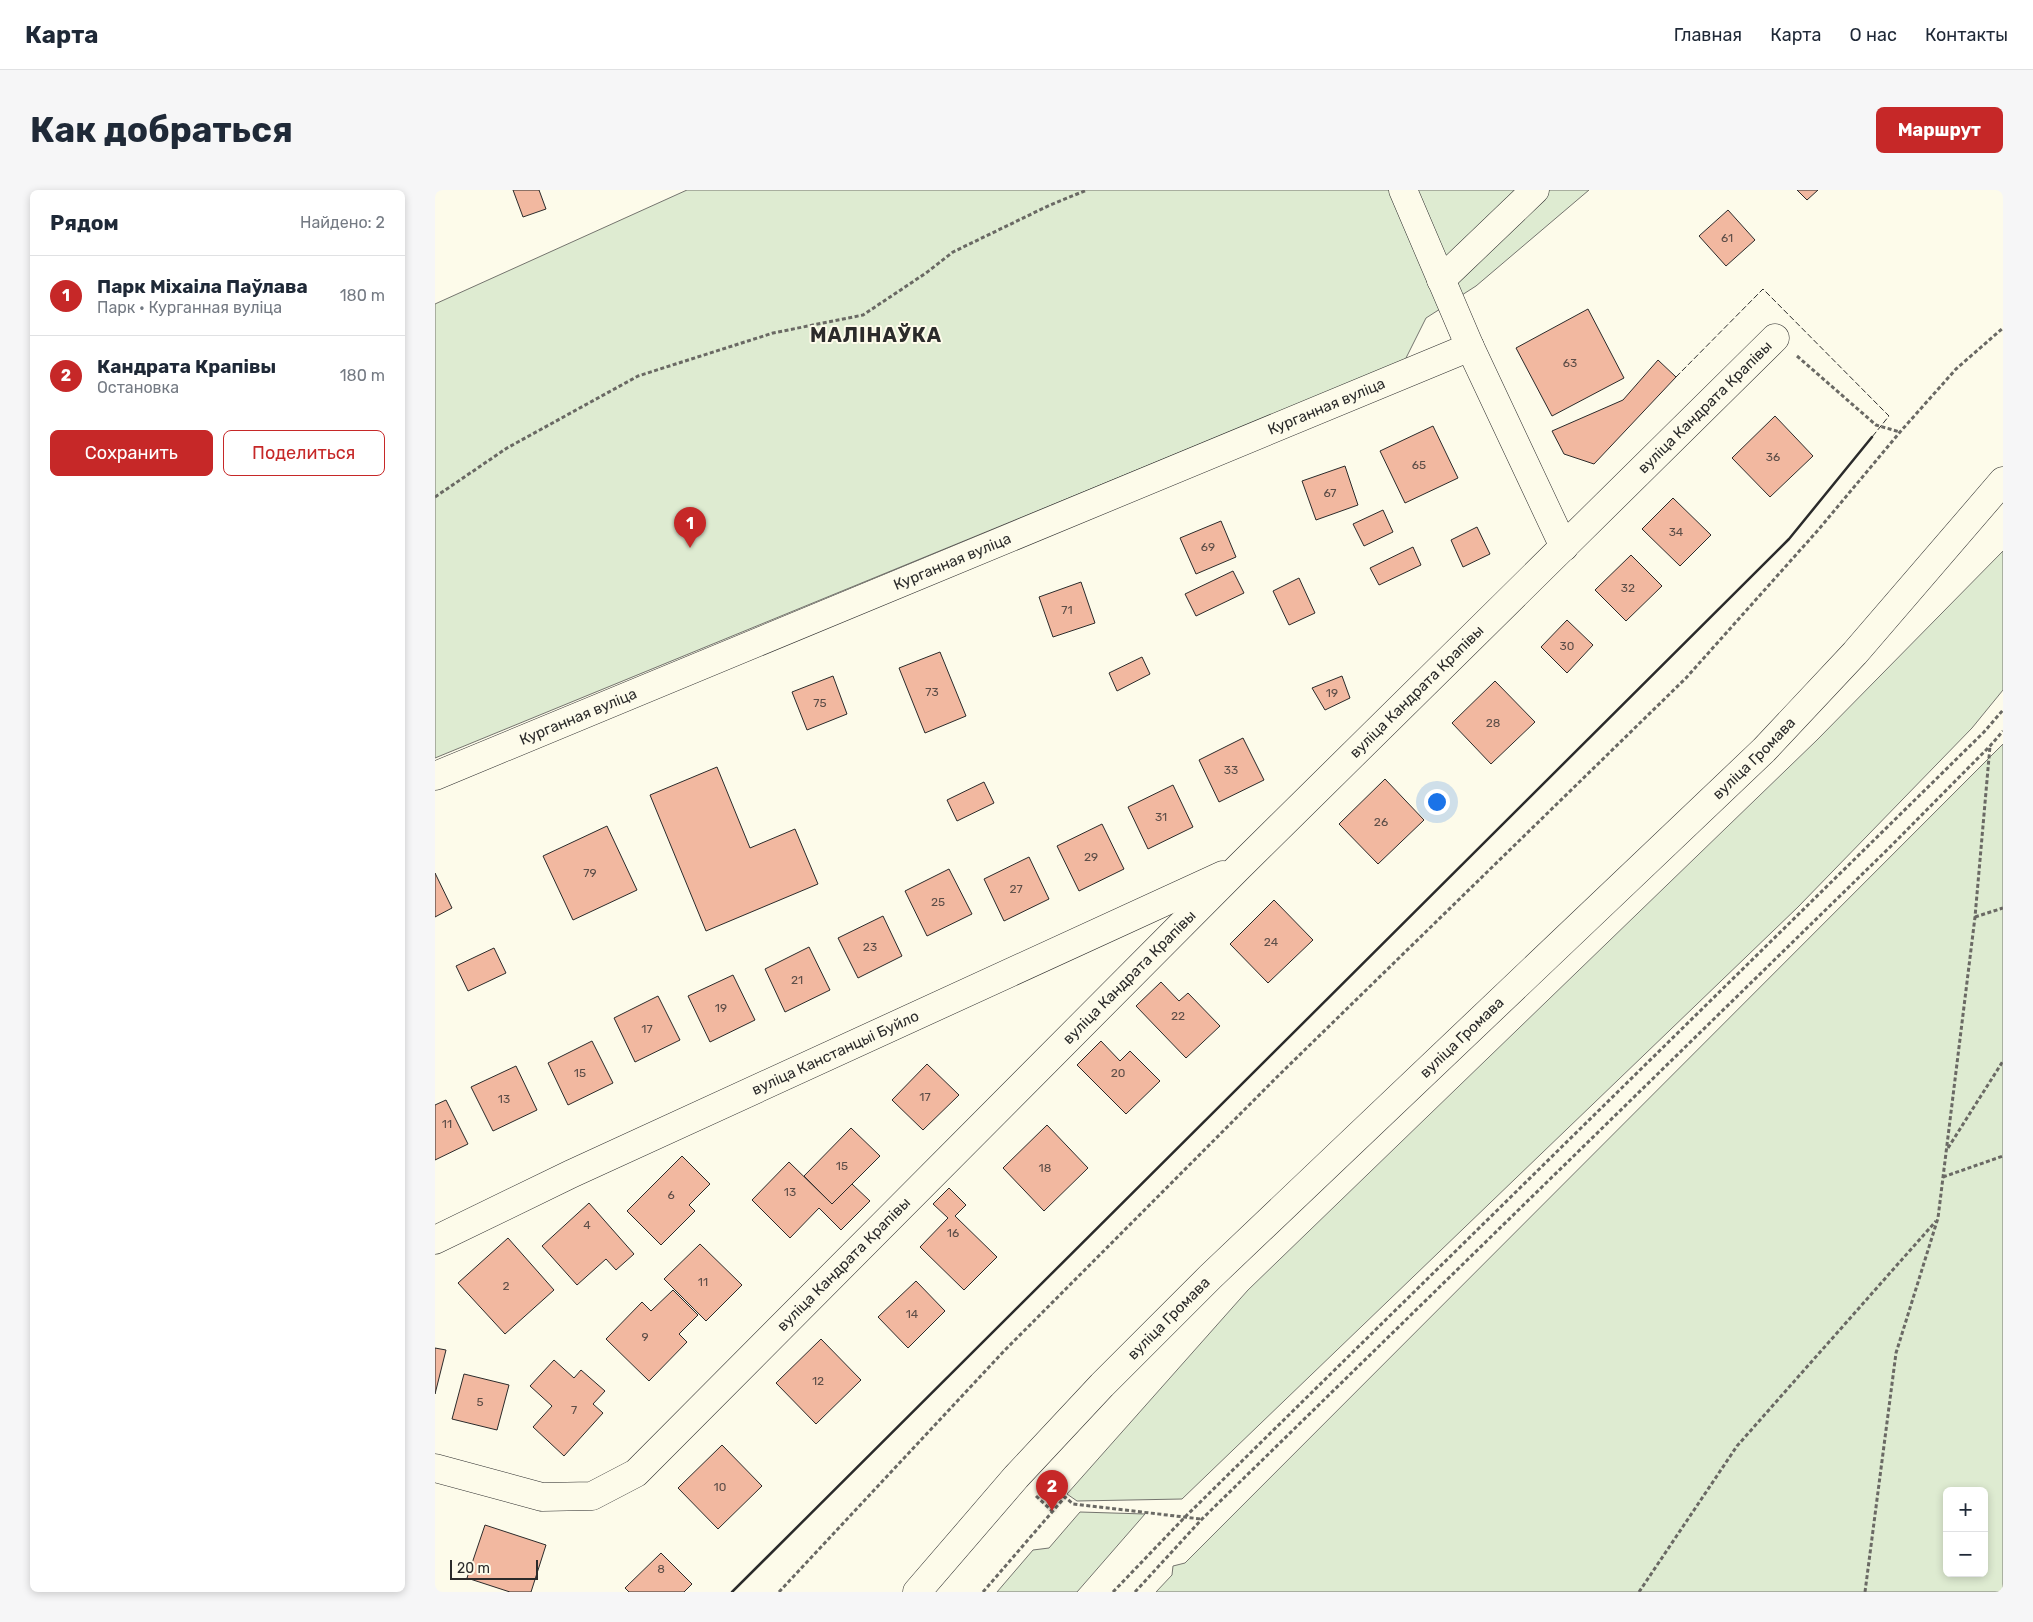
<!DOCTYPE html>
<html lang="ru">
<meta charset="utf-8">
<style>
body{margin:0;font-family:Rubik,sans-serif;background:#f6f6f7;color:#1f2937}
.controls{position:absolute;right:15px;bottom:15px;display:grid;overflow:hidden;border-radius:8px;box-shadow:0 2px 8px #0003}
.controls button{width:45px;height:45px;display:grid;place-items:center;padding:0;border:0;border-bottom:1px solid #e0e1e3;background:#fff;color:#1f2937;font:25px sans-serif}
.scale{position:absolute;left:15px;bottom:12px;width:88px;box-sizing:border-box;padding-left:5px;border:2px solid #2b2b2b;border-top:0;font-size:14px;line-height:18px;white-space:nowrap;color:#2b2b2b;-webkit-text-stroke:4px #fdfbea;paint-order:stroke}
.you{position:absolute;left:1001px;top:611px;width:18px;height:18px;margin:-12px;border:4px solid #fff;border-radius:50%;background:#1a73e8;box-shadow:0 0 0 8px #1a73e833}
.badge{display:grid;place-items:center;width:32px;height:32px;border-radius:50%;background:#c62828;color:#fff;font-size:16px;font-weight:700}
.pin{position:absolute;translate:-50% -41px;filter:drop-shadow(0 1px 2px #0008)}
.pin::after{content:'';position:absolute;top:26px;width:18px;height:15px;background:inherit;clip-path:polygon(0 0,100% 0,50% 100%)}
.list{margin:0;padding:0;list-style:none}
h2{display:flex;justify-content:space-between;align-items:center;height:65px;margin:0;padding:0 20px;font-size:21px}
h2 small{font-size:16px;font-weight:400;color:#747a83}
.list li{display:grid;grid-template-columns:32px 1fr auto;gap:15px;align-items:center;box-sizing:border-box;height:80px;padding:0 20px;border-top:1px solid #e0e1e3}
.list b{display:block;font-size:19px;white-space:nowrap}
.list p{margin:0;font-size:16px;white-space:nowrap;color:#747a83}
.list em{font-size:16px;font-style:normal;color:#747a83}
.actions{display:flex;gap:10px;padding:15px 20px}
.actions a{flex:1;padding:11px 0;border:1px solid #c62828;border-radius:8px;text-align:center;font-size:18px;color:#c62828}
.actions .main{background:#c62828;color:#fff}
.map{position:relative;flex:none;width:1568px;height:1402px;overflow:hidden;border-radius:8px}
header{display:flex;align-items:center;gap:30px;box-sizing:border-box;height:70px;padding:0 25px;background:#fff;border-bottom:1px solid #e0e1e3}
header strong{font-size:24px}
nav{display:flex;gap:28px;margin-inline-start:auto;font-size:18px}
.intro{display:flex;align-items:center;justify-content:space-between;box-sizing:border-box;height:120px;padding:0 30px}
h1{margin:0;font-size:35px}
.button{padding:12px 22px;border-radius:8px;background:#c62828;color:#fff;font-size:18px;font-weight:700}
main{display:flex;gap:30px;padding:0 30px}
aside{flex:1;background:#fff;border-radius:8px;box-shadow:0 2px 8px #0003}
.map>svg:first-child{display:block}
.green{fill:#deebd1;stroke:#74746e;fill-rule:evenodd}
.building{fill:#f2b8a0;stroke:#2b2b2b}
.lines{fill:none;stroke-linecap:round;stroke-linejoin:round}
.minor-casing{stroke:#2b2b2b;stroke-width:29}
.major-casing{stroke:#2b2b2b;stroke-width:29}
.path{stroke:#6a6964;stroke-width:3;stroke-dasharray:4 2.5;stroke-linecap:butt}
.minor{stroke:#fdfbea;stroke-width:28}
.major{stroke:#fdfbea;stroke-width:28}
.fence{stroke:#2b2b2b;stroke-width:1;stroke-dasharray:6 2.5;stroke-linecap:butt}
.wall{stroke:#2b2b2b;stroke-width:2.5}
.labels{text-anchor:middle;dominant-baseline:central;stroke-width:4;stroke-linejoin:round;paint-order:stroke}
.number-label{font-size:12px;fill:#5d4e48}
.street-label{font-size:15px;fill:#2b2b2b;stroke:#fdfbea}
.district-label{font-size:20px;font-weight:bold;letter-spacing:1px;fill:#2b2b2b;stroke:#fdfbea}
</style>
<header>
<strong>Карта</strong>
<nav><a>Главная</a><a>Карта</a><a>О нас</a><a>Контакты</a></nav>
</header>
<div class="intro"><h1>Как добраться</h1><a class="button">Маршрут</a></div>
<main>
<aside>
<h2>Рядом<small>Найдено: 2</small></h2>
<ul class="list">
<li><span class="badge">1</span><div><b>Парк Міхаіла Паўлава</b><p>Парк · Курганная вуліца</p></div><em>180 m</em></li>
<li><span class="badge">2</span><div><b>Кандрата Крапівы</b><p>Остановка</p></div><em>180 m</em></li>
</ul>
<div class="actions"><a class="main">Сохранить</a><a>Поделиться</a></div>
</aside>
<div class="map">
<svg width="1568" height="1402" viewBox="0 0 1568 1402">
<rect width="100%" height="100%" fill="#fdfbea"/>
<g class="green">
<path d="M 252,0 L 1154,0 L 1041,96 L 991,128 L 970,170 L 0,568 L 0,114 Z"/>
<path d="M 1568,361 L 1568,500 L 1537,538 L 1363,717 L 747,1309 L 642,1311 L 632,1304 L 813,1100 L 1382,550 Z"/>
<path d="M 1568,554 L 1568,1402 L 721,1402 L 737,1385 L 738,1376 L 750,1373 ZM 1512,1301 L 1549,1301 L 1549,1383 L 1512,1383 Z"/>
<path d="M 645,1322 L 710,1324 L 642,1402 L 562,1402 L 598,1360 L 614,1358 Z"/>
</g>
<g class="building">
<path d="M 78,0 L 104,0 L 111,19 L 88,27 Z"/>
<path d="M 1362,0 L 1383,0 L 1372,10 Z"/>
<path d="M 1293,20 L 1320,50 L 1291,76 L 1264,46 Z"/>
<path d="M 1153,119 L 1189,188 L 1117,226 L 1081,158 Z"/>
<path d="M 1223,170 L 1241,187 L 1159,274 L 1129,264 L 1117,241 L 1188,210 Z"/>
<path d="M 1340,226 L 1378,266 L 1335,307 L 1297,268 Z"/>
<path d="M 998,236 L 1023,288 L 970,313 L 945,261 Z"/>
<path d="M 910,276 L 923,315 L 881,330 L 867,291 Z"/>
<path d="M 1238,308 L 1276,345 L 1245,376 L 1207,339 Z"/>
<path d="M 948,320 L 958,342 L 929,356 L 918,334 Z"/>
<path d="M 786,331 L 801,367 L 761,384 L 745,348 Z"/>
<path d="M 1042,337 L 1055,364 L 1028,377 L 1016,350 Z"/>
<path d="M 978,357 L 986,375 L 944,395 L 935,378 Z"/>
<path d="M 1196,365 L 1227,396 L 1191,431 L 1160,400 Z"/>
<path d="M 798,381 L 809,403 L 761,426 L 750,404 Z"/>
<path d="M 864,388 L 880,423 L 854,435 L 838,401 Z"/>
<path d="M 646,392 L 660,433 L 618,447 L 604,407 Z"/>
<path d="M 1132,430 L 1158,455 L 1132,483 L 1106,457 Z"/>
<path d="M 505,462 L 531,526 L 490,543 L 464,478 Z"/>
<path d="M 707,467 L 715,484 L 682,501 L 674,483 Z"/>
<path d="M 398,486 L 412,524 L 372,540 L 357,502 Z"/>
<path d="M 907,486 L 915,508 L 890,520 L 877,498 Z"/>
<path d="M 1060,491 L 1100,532 L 1056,574 L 1017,533 Z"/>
<path d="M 808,548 L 829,590 L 784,612 L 764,570 Z"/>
<path d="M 282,577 L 315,658 L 360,639 L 383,694 L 271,741 L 215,605 Z"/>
<path d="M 950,589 L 989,630 L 943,674 L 904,634 Z"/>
<path d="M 549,592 L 559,613 L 522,631 L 512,610 Z"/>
<path d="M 738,595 L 758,637 L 713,659 L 693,617 Z"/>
<path d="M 667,634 L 689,679 L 644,701 L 622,656 Z"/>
<path d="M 172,636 L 202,700 L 138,730 L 108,666 Z"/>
<path d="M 594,667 L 614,709 L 569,731 L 549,689 Z"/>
<path d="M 514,679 L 537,724 L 492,746 L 470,701 Z"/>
<path d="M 0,683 L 17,718 L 0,727 Z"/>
<path d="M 839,710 L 878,750 L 833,793 L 795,754 Z"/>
<path d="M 448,726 L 467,766 L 423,788 L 403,748 Z"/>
<path d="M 374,757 L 395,800 L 350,822 L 330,779 Z"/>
<path d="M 59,758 L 71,783 L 33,801 L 21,776 Z"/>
<path d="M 298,785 L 320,830 L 275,852 L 253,806 Z"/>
<path d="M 726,792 L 744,811 L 753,803 L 785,836 L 751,868 L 701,816 Z"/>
<path d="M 223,806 L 245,850 L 200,872 L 179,828 Z"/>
<path d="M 157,851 L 178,893 L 133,915 L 113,873 Z"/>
<path d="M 666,851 L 685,871 L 695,861 L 725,891 L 691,924 L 642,875 Z"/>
<path d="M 492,874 L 524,905 L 488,940 L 457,910 Z"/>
<path d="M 81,876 L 102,920 L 58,941 L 36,897 Z"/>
<path d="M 11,910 L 33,954 L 0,970 L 0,915 Z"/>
<path d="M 612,935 L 653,978 L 609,1021 L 568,978 Z"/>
<path d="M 416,938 L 445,966 L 397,1014 L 369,986 Z"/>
<path d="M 247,966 L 275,994 L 254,1015 L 260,1021 L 226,1055 L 192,1021 Z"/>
<path d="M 354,972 L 397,1014 L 417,994 L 435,1011 L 406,1040 L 384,1018 L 355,1048 L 317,1010 Z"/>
<path d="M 514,998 L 531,1015 L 520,1026 L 562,1067 L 529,1100 L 485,1057 L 513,1028 L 498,1014 Z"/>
<path d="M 154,1013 L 199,1064 L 181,1080 L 171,1069 L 142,1095 L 107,1056 Z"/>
<path d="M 73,1048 L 119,1100 L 70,1144 L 23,1093 Z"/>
<path d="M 265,1054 L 307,1095 L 271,1131 L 229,1089 Z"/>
<path d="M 481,1091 L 510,1121 L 473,1158 L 443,1127 Z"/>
<path d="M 238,1100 L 263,1125 L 244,1144 L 252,1152 L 214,1191 L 171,1149 L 207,1112 L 216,1121 Z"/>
<path d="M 386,1149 L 426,1190 L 381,1234 L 341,1193 Z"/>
<path d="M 0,1158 L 11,1160 L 0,1204 Z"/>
<path d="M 119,1170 L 139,1188 L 146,1180 L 170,1201 L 158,1214 L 168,1223 L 129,1266 L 98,1237 L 117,1216 L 95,1196 Z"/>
<path d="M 29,1184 L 74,1195 L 62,1240 L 17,1229 Z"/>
<path d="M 287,1255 L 327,1296 L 283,1339 L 243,1298 Z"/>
<path d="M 50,1335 L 111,1355 L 96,1402 L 75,1402 L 32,1388 Z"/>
<path d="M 226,1363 L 257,1394 L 249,1402 L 194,1402 L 190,1398 Z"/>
</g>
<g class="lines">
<g class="minor-casing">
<g id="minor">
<path d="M 968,0 L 1035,157 L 1129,357"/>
<path d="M 1006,90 L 1100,0"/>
<path id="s1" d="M 0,586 L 1035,157"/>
<path id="s2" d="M 0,1050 L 136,984 L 788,685"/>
<path id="s3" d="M 0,1278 L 107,1307 L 157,1306 L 201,1283 L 803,678 L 1340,148"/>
</g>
</g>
<g class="major-casing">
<g id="major">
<path id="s4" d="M 482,1402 L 581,1287 L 667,1195 L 775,1087 L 1329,560 L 1420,463 L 1568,291"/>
</g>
</g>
<g class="path">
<path d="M 1362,166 L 1441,235 L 1465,242"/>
<path d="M 0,307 L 72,258 L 203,186 L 338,143 L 428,125 L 491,83 L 518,62 L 615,15 L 652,0"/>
<path d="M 1540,727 L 1568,718"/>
<path d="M 1513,958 L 1568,871"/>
<path d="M 1508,987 L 1568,966"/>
<path d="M 601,1306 L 617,1321"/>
<path d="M 344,1402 L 569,1161 L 843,886 L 1251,488 L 1384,339 L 1465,242 L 1521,179 L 1568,138"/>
<path d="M 548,1402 L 630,1307 L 638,1314 L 766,1329"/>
<path d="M 678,1402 L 750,1327 L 1549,542 L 1568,520"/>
<path d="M 700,1402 L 767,1329 L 1453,659 L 1555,556 L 1568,541"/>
<path d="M 1204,1402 L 1302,1256 L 1501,1031"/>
<path d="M 1430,1402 L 1461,1163 L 1503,1028 L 1540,727 L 1555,556"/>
</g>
<use href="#minor" class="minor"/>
<use href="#major" class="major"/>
<path class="fence" d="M 1241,187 L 1328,99 L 1454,226 L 1437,247"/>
<path class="wall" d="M 297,1402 L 1354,349 L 1437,247"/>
</g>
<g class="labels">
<g class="number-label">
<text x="1292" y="48">61</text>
<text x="1135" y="173">63</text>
<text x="1338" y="267">36</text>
<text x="984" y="275">65</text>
<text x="895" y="303">67</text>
<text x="1241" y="342">34</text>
<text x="773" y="357">69</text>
<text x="1193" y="398">32</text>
<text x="632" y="420">71</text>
<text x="1132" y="456">30</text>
<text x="497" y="502">73</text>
<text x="897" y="503">19</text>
<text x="385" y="513">75</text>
<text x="1058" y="533">28</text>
<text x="796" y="580">33</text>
<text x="726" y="627">31</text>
<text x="946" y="632">26</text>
<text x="656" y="667">29</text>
<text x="155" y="683">79</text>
<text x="581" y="699">27</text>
<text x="503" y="712">25</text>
<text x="836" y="752">24</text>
<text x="435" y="757">23</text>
<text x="362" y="790">21</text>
<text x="286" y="818">19</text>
<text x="743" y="826">22</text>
<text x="212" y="839">17</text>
<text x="145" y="883">15</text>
<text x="683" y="883">20</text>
<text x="490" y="907">17</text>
<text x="69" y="909">13</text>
<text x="12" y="934">11</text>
<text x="407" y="976">15</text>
<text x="610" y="978">18</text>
<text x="355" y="1002">13</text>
<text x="236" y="1005">6</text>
<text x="152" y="1035">4</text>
<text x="518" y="1043">16</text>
<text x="268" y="1092">11</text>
<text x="71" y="1096">2</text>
<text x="477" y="1124">14</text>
<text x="210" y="1147">9</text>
<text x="383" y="1191">12</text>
<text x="45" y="1212">5</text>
<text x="139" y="1220">7</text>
<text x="285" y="1297">10</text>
<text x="226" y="1379">8</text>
</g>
<g class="street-label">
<text stroke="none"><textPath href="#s1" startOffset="965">Курганная вуліца</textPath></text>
<text stroke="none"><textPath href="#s3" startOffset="1720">вуліца Кандрата Крапівы</textPath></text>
<text stroke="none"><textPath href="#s1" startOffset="560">Курганная вуліца</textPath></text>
<text stroke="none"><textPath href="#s3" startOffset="1315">вуліца Кандрата Крапівы</textPath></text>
<text stroke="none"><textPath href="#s1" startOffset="155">Курганная вуліца</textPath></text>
<text stroke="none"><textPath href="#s4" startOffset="1182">вуліца Громава</textPath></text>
<text stroke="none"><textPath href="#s3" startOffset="910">вуліца Кандрата Крапівы</textPath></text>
<text stroke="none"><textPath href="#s4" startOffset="778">вуліца Громава</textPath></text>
<text stroke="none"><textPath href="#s2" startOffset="442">вуліца Канстанцыі Буйло</textPath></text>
<text stroke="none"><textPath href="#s3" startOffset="505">вуліца Кандрата Крапівы</textPath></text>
<text stroke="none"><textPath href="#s4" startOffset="372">вуліца Громава</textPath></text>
</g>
<g class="district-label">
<text x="441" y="145">МАЛІНАЎКА</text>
</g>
</g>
</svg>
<div class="controls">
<button>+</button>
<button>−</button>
</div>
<div class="scale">20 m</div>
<div class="you"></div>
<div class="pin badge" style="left:255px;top:358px">1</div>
<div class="pin badge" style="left:617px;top:1321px">2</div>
</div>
</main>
